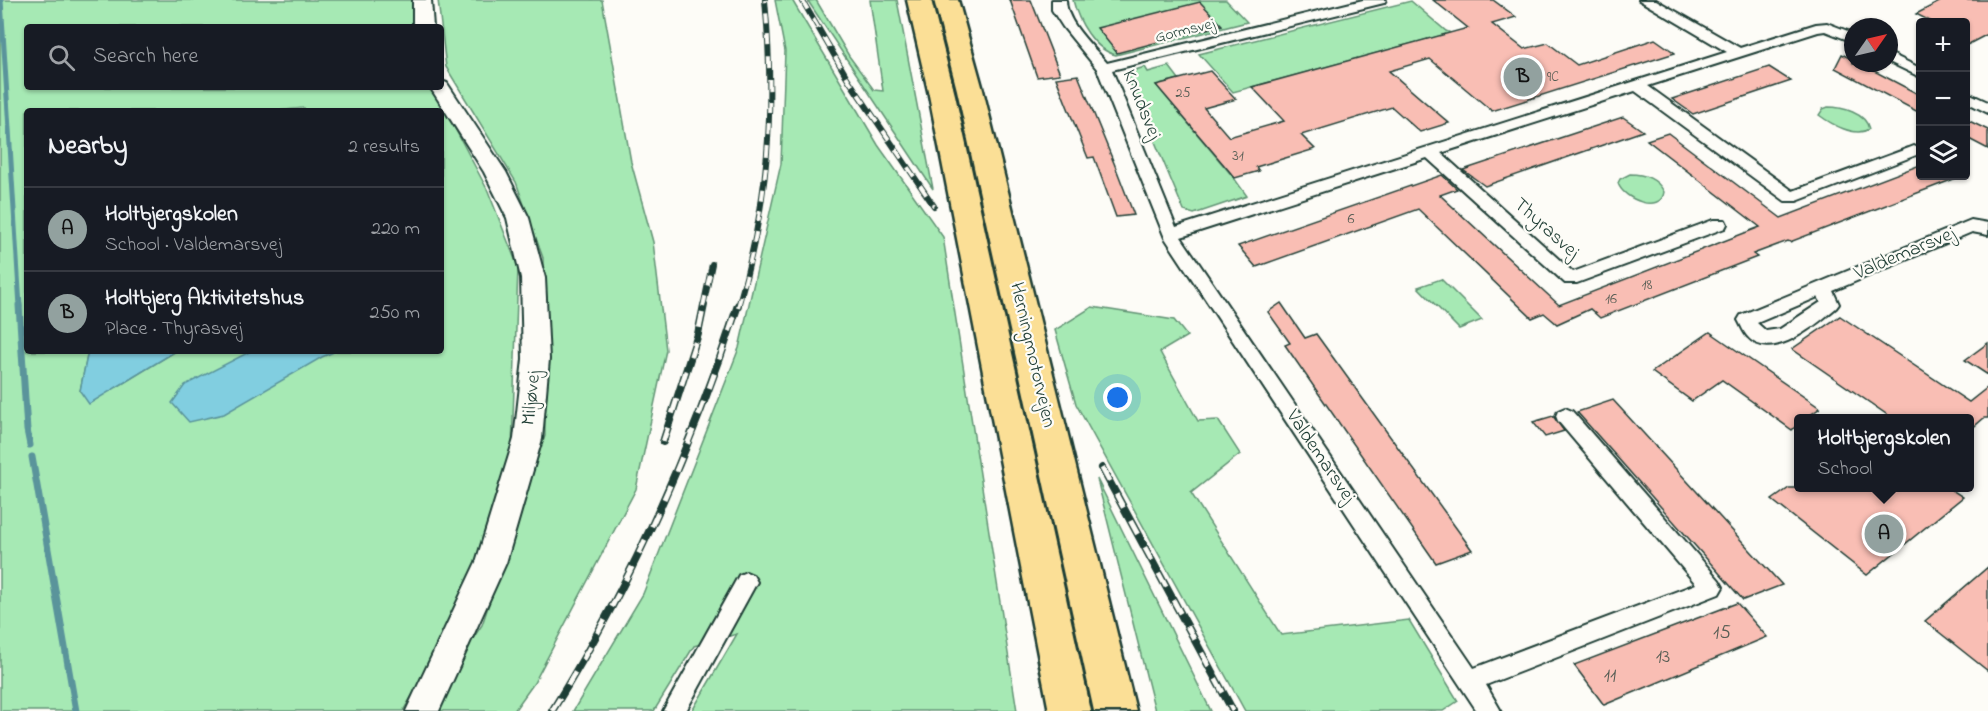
<!DOCTYPE html>
<meta charset="utf-8">
<style>
body{margin:0;font-family:"Indie Flower",sans-serif;background:#242831;color:#f1f3f6}
.controls{position:absolute;right:18px;top:18px;display:grid;overflow:hidden;border-radius:6px;box-shadow:0 2px 4px #0004}
.controls button{width:54px;height:54px;display:grid;place-items:center;padding:0;border:0;border-bottom:2px solid #363941;background:#171b24;color:#f1f3f6;font:30px sans-serif}
.compass{position:absolute;left:1844px;top:18px;width:54px;height:54px;border-radius:50%;background:#171b24;box-shadow:0 2px 4px #0004;rotate:56deg}
.you{position:absolute;left:1118px;top:398px;width:21px;height:21px;margin:-15px;border:4px solid #fff;border-radius:50%;background:#1a73e8;box-shadow:0 0 0 9px #1a73e833}
.badge{display:grid;place-items:center;width:39px;height:39px;border-radius:50%;background:#92a19f;color:#111;font-size:20px;font-weight:700}
.pin{position:absolute;translate:-50% -50%;border:3px solid #fff;box-shadow:0 2px 6px #0006}
.popup{position:absolute;left:1794px;top:414px;width:180px;height:78px;box-sizing:border-box;display:grid;place-content:center;border-radius:6px;background:#171b24;filter:drop-shadow(0 2px 4px #0005);font-size:20px;white-space:nowrap;color:#9ea1a6}
.popup b{font-size:22px;color:#f1f3f6}
.popup::after{content:'';position:absolute;left:50%;top:100%;margin-left:-12px;border:12px solid transparent;border-top-color:#171b24}
.list{margin:0;padding:0;list-style:none}
h2{display:flex;justify-content:space-between;align-items:center;height:78px;margin:0;padding:0 24px;font-size:26px}
h2 small{font-size:20px;font-weight:400;color:#9ea1a6}
.list li{display:grid;grid-template-columns:39px 1fr auto;gap:18px;align-items:center;box-sizing:border-box;height:84px;padding:0 24px;border-top:2px solid #363941}
.list b{display:block;font-size:22px;white-space:nowrap}
.list p{margin:0;font-size:20px;white-space:nowrap;color:#9ea1a6}
.list em{font-size:20px;font-style:normal;color:#9ea1a6}
.icon{flex:none;width:33px;height:33px;fill:none;stroke:currentColor;stroke-width:2;stroke-linecap:round;stroke-linejoin:round}
.map{position:relative;flex:none;width:1988px;height:711px;overflow:hidden}
.search{position:absolute;background:#171b24;box-shadow:0 2px 4px #0004;left:24px;top:24px;width:420px;height:66px;display:flex;align-items:center;gap:15px;box-sizing:border-box;padding:0 21px;border-radius:6px;color:#9ea1a6;font-size:22px}
.panel{position:absolute;background:#171b24;box-shadow:0 2px 4px #0004;left:24px;top:108px;width:420px;height:246px;border-radius:6px}
.map>svg:first-child{display:block}
.green{fill:#a6e9b4;stroke:#629374;stroke-width:1.5;fill-rule:evenodd}
.water{fill:#81cee0;stroke:#5a949b;stroke-width:1.5}
.lines{fill:none;stroke-linecap:round;stroke-linejoin:round}
.stream-far1{stroke:#5a949b;stroke-width:5}
.stream{stroke:#5a949b;stroke-width:7}
.building{fill:#f9beb4;stroke:#1f3d34;stroke-width:1.5}
.street-casing{stroke:#1f3d34;stroke-width:4}
.secondary-casing{stroke:#1f3d34;stroke-width:4}
.highway-casing{stroke:#1f3d34;stroke-width:5}
.street{fill:#fdfcf7;fill-rule:evenodd}
.secondary{fill:#fdfcf7;fill-rule:evenodd}
.highway{fill:#fbdf96;fill-rule:evenodd}
.rail-far1-casing{stroke:#1f3d34;stroke-width:6}
.rail-casing{stroke:#1f3d34;stroke-width:8}
.rail-far1{stroke:#fdfcf7;stroke-width:4;stroke-dasharray:11;stroke-linecap:butt}
.rail{stroke:#fdfcf7;stroke-width:5;stroke-dasharray:15;stroke-linecap:butt}
.labels{text-anchor:middle;dominant-baseline:central;stroke-width:4.5;stroke-linejoin:round;paint-order:stroke}
.far-number-label{font-size:14px;fill:#565d54}
.far-street-label{font-size:16px;fill:#1f3d34;stroke:#fdfcf7}
.number-label{font-size:16px;fill:#565d54}
.street-label{font-size:20px;fill:#1f3d34;stroke:#fdfcf7}
.near-number-label{font-size:20px;fill:#565d54}
</style>
<div class="map">
<svg width="1988" height="711" viewBox="0 0 1988 711">
<rect width="100%" height="100%" fill="#fdfcf7"/>
<filter id="ink" filterUnits="userSpaceOnUse"><feTurbulence type="fractalNoise" baseFrequency=".0167" numOctaves="2"/><feDisplacementMap in="SourceGraphic" scale="12" xChannelSelector="R" yChannelSelector="G"/><feConvolveMatrix kernelMatrix="1 2 1 2 8 2 1 2 1" color-interpolation-filters="sRGB"/></filter>
<g filter="url(#ink)">
<g class="green">
<path d="M 0,0 L 412,0 L 413,27 L 27,27 L 27,87 L 433,87 L 488,191 L 518,267 L 512,449 L 456,622 L 403,711 L 0,711 ZM 304,108 L 306,111 L 441,111 L 441,351 L 176,351 L 117,387 L 80,391 L 88,351 L 27,351 L 27,111 L 275,111 Z"/>
<path d="M 438,0 L 602,0 L 631,162 L 653,242 L 666,350 L 636,489 L 534,683 L 514,711 L 425,711 L 482,625 L 545,436 L 543,258 L 516,182 L 446,67 Z"/>
<path d="M 775,0 L 792,0 L 878,145 L 943,237 L 1017,711 L 692,711 L 737,634 L 694,646 L 654,711 L 573,711 L 643,594 L 739,348 L 781,164 L 785,51 Z"/>
<path d="M 816,0 L 849,56 L 874,90 L 883,91 L 870,0 L 897,0 L 933,189 L 808,1 Z"/>
<path d="M 1073,0 L 1226,0 L 1247,22 L 1116,55 C 1094,50 1078,21 1073,0 Z"/>
<path d="M 1411,1 L 1446,31 L 1451,33 L 1233,92 L 1199,54 Z"/>
<path d="M 1169,66 L 1179,79 L 1156,85 L 1234,178 L 1247,196 L 1194,214 L 1184,211 L 1127,75 L 1129,72 L 1145,67 L 1148,72 Z"/>
<path d="M 1828,107 C 1842,107 1866,113 1869,129 C 1855,138 1831,124 1819,115 L 1823,109 Z"/>
<path d="M 1630,174 C 1644,174 1658,179 1664,192 C 1661,214 1623,200 1618,183 L 1620,179 Z"/>
<path d="M 1441,279 L 1482,320 L 1459,329 L 1418,287 Z"/>
<path d="M 1092,307 L 1174,320 L 1187,336 L 1160,352 L 1198,421 L 1218,420 L 1240,454 L 1191,493 L 1281,635 L 1409,620 L 1458,701 L 1443,711 L 1245,711 L 1076,404 L 1055,330 Z"/>
<path d="M 1097,479 L 1211,711 L 1155,711 Z"/>
</g>
<g class="water">
<path d="M 88,351 L 176,351 L 89,404 L 80,391 Z"/>
<path d="M 251,351 L 336,351 L 322,357 L 224,414 L 189,422 L 172,403 L 185,385 Z"/>
</g>
<g class="lines">
<path class="stream-far1" d="M 1,0 L 20,307"/>
<g class="stream">
<path d="M 19,305 L 27,430 L 30,445"/>
<path d="M 32,457 L 76,711"/>
</g>
</g>
<g class="building">
<path d="M 1010,0 L 1031,0 L 1060,74 L 1037,77 Z"/>
<path d="M 1433,0 L 1493,0 L 1516,17 L 1492,24 L 1524,49 L 1548,43 L 1577,65 L 1655,39 L 1675,53 L 1492,111 L 1430,59 L 1389,71 L 1449,123 L 1420,132 L 1392,107 L 1301,135 L 1315,149 L 1256,167 L 1259,171 L 1235,178 L 1156,85 L 1210,71 L 1236,99 L 1204,108 L 1229,137 L 1284,121 L 1252,87 L 1468,28 Z"/>
<path d="M 1943,0 L 1988,0 L 1988,34 L 1965,46 L 1965,22 L 1932,22 L 1916,14 Z"/>
<path d="M 1200,2 L 1222,25 L 1117,53 L 1097,28 Z"/>
<path d="M 1842,54 L 1853,60 L 1853,63 L 1859,63 L 1920,95 L 1920,113 L 1835,68 Z"/>
<path d="M 1769,67 L 1791,81 L 1693,114 L 1672,99 Z"/>
<path d="M 1078,75 L 1114,163 L 1134,215 L 1116,217 L 1094,157 L 1088,158 L 1056,78 Z"/>
<path d="M 1623,117 L 1643,131 L 1485,186 L 1463,170 Z"/>
<path d="M 1965,119 L 1988,130 L 1988,149 L 1965,137 Z"/>
<path d="M 1668,133 L 1781,218 L 1920,165 L 1920,176 L 1959,177 L 1790,242 L 1788,241 L 1753,254 L 1757,257 L 1600,318 L 1590,309 L 1557,324 L 1544,313 L 1532,318 L 1418,209 L 1256,267 L 1238,246 L 1442,175 L 1457,189 L 1440,195 L 1559,305 L 1760,227 L 1647,140 Z"/>
<path d="M 1281,303 L 1305,338 L 1316,334 L 1472,550 L 1436,563 L 1285,345 L 1290,343 L 1268,312 Z"/>
<path d="M 1840,316 L 1969,402 L 1988,387 L 1988,418 L 1984,418 L 1970,430 L 1970,418 L 1892,418 L 1792,349 Z"/>
<path d="M 1710,332 L 1820,408 L 1806,418 L 1798,418 L 1798,424 L 1792,430 L 1722,380 L 1692,401 L 1652,372 Z"/>
<path d="M 1988,343 L 1988,375 L 1965,360 Z"/>
<path d="M 1613,400 L 1782,585 L 1743,600 L 1577,412 Z"/>
<path d="M 1553,416 L 1564,431 L 1545,437 L 1533,422 Z"/>
<path d="M 1789,488 L 1949,488 L 1963,497 L 1867,575 L 1772,500 Z"/>
<path d="M 1988,567 L 1988,671 L 1925,621 Z"/>
<path d="M 1737,603 L 1767,637 L 1604,705 L 1574,665 Z"/>
</g>
<g class="lines">
<g class="street-casing">
<g id="street">
<path d="M 1052,0 L 1066,0 C 1066,23 1093,46 1107,63 L 1363,0 L 1386,0 L 1384,3 L 1112,70 L 1176,227 L 1727,52 L 1639,0 L 1656,0 L 1740,48 L 1816,24 L 1827,23 L 1853,33 L 1853,42 L 1825,31 L 1818,32 L 1648,86 L 1793,191 L 1909,148 L 1914,146 L 1920,149 L 1919,154 L 1797,201 L 1785,201 L 1635,91 L 1441,153 L 1573,272 L 1713,220 L 1725,220 L 1727,224 L 1725,228 L 1577,283 L 1565,283 L 1427,158 L 1181,237 L 1474,668 L 1696,584 L 1558,421 L 1556,416 L 1558,411 L 1565,408 L 1572,411 L 1719,580 L 1723,587 L 1719,594 L 1486,685 L 1501,711 L 1477,711 L 1165,238 L 1097,69 L 1063,27 L 1052,10 Z"/>
<path d="M 1889,53 L 1920,68 L 1920,77 L 1889,62 Z"/>
<path d="M 1966,92 L 1988,102 L 1988,113 L 1966,102 Z"/>
<path d="M 1971,220 L 1988,223 L 1988,235 L 1972,232 L 1833,291 L 1839,304 L 1836,308 C 1817,324 1771,363 1748,337 C 1744,333 1741,325 1738,320 L 1741,315 ZM 1818,297 L 1821,302 L 1780,329 L 1766,331 L 1757,323 Z"/>
<path d="M 746,572 L 753,575 L 757,582 L 686,711 L 663,711 L 739,575 Z"/>
</g>
</g>
<g class="secondary-casing">
<g id="secondary">
<path d="M 413,0 L 431,0 L 433,27 L 413,27 Z"/>
<path d="M 441,81 L 447,83 L 506,172 L 529,218 L 545,278 L 549,359 L 542,439 L 506,563 L 439,711 L 406,711 L 476,562 L 514,439 L 523,359 L 521,278 L 507,218 L 484,172 L 430,87 L 441,87 Z"/>
</g>
</g>
<g class="highway-casing">
<g id="highway">
<path d="M 907,0 L 931,0 L 955,95 L 1091,711 L 1049,711 L 929,95 Z"/>
<path d="M 934,0 L 958,0 L 983,90 L 1136,711 L 1094,711 L 957,90 Z"/>
</g>
</g>
<use href="#street" class="street"/>
<use href="#secondary" class="secondary"/>
<use href="#highway" class="highway"/>
<g class="rail-far1-casing">
<g id="rail-far1">
<path d="M 802,0 L 848,79 L 934,206"/>
<path d="M 703,307 L 712,264"/>
<path d="M 738,307 C 769,201 775,110 765,0"/>
</g>
</g>
<g class="rail-casing">
<g id="rail">
<path d="M 663,442 L 698,334 L 704,305"/>
<path d="M 1102,468 L 1233,711"/>
<path d="M 552,711 C 631,584 692,447 738,305"/>
</g>
</g>
<use href="#rail-far1" class="rail-far1"/>
<use href="#rail" class="rail"/>
</g>
</g>
<g class="labels">
<g class="far-number-label">
<text x="1553" y="77">9C</text>
<text x="1183" y="93">25</text>
</g>
<g class="far-street-label">
<text transform="translate(1185 31) rotate(-14)">Gormsvej</text>
</g>
<g class="number-label">
<text x="1238" y="156">31</text>
<text x="1351" y="219">6</text>
<text x="1647" y="285">18</text>
<text x="1611" y="299">16</text>
</g>
<g class="street-label">
<text transform="translate(1141 105) rotate(68)">Knudsvej</text>
<text transform="translate(1546 229) rotate(42)">Thyrasvej</text>
<text transform="translate(1905 254) rotate(-23)">Valdemarsvej</text>
<text transform="translate(1032 355) rotate(77)">Herningmotorvejen</text>
<text transform="translate(532 398) rotate(-84)">Miljøvej</text>
<text transform="translate(1320 457) rotate(56)">Valdemarsvej</text>
</g>
<g class="near-number-label">
<text x="1722" y="633">15</text>
<text x="1663" y="657">13</text>
<text x="1610" y="676">11</text>
</g>
</g>
</svg>
<div class="controls">
<button>+</button>
<button>−</button>
<button><svg class="icon" aria-label="layers" viewBox="0 0 24 24"><path d="M12 4l9 5-9 5-9-5zM3 14l9 5 9-5"/></svg></button>
</div>
<svg class="compass" viewBox="-18 -18 36 36"><path d="M0-13l5 13h-10z" fill="#e53935"/><path d="M0 13l5-13h-10z" fill="#9ea1a6"/></svg>
<div class="you"></div>
<div class="pin badge" style="left:1884px;top:534px">A</div>
<div class="popup"><b>Holtbjergskolen</b>School</div>
<div class="pin badge" style="left:1523px;top:77px">B</div>
<div class="search"><svg class="icon" aria-label="search" viewBox="0 0 24 24"><circle cx="10" cy="10" r="6"/><path d="M15 15l6 6"/></svg>Search here</div>
<section class="panel">
<h2>Nearby<small>2 results</small></h2>
<ul class="list">
<li><span class="badge">A</span><div><b>Holtbjergskolen</b><p>School · Valdemarsvej</p></div><em>220 m</em></li>
<li><span class="badge">B</span><div><b>Holtbjerg Aktivitetshus</b><p>Place · Thyrasvej</p></div><em>250 m</em></li>
</ul>
</section>
</div>
